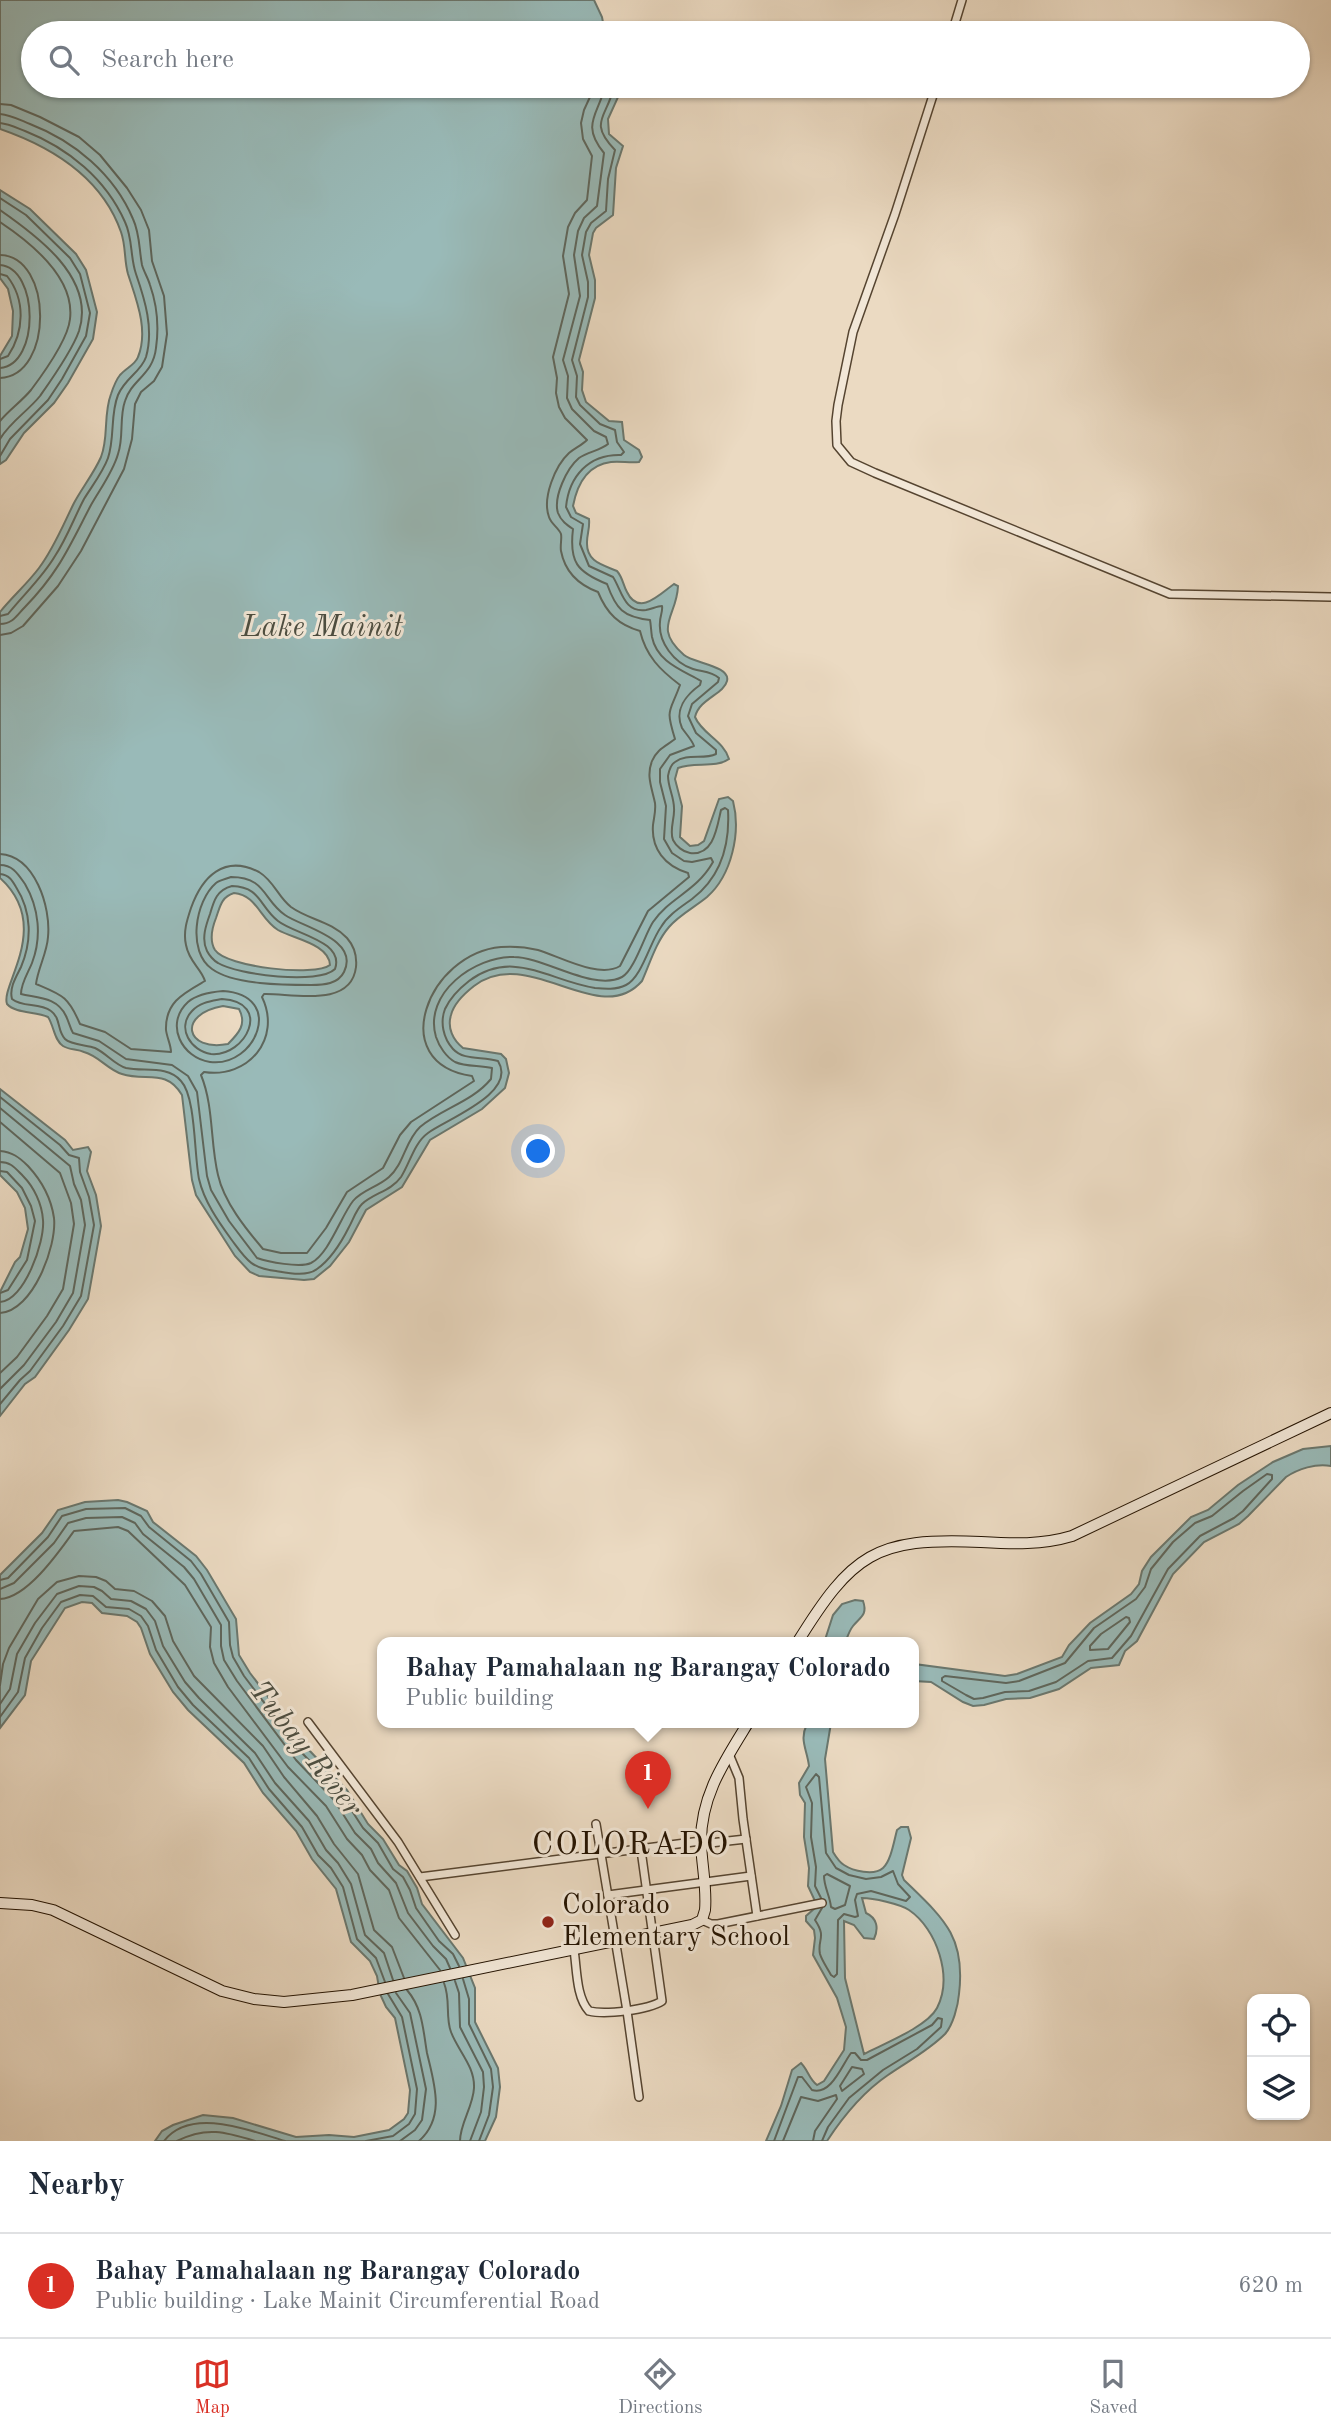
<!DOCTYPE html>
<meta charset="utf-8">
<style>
body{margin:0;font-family:"Old Standard TT",serif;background:#f6f6f7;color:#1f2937}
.controls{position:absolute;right:21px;bottom:21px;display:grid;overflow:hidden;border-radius:14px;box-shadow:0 2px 5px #0004}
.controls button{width:63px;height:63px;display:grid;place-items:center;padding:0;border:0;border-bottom:2px solid #e0e1e3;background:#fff;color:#1f2937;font:35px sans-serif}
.you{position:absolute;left:539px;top:1152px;width:24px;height:24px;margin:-18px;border:5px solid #fff;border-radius:50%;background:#1a73e8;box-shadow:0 0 0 10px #1a73e833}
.badge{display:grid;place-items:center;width:46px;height:46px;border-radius:50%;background:#d93025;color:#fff;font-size:23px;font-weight:700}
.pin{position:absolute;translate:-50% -58px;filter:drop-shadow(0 2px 4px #0008)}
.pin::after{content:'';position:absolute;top:37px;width:24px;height:21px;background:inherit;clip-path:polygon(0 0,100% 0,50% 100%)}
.popup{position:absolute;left:377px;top:1637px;width:542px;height:91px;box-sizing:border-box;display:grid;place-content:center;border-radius:14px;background:#fff;filter:drop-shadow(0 2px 5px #0005);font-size:23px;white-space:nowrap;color:#747a83}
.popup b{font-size:26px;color:#1f2937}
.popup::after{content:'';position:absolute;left:50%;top:100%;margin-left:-14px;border:14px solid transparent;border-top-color:#fff}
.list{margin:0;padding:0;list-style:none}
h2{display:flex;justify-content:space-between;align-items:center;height:91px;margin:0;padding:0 28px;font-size:30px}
h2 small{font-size:23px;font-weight:400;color:#747a83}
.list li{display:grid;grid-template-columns:46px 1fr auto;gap:21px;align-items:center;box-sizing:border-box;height:105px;padding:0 28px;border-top:2px solid #e0e1e3}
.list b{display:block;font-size:26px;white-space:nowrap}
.list p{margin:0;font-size:23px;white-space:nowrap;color:#747a83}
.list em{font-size:23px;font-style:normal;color:#747a83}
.icon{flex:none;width:38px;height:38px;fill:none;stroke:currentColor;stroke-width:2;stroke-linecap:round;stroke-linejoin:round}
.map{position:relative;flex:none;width:1331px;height:2141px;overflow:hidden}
.search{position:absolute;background:#fff;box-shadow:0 2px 5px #0004;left:21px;right:21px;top:21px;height:77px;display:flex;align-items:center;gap:18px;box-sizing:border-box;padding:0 24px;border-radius:38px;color:#747a83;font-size:26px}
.sheet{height:196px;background:#fff}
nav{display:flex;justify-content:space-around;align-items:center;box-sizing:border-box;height:98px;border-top:2px solid #e0e1e3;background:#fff;font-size:19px;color:#747a83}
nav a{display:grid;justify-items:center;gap:4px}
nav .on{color:#d93025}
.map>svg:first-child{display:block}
.water{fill:#99bab8;stroke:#6a776e;stroke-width:2;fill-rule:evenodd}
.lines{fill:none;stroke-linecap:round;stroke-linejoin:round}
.shore{stroke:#5e665c;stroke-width:2}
.minor-casing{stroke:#554430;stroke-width:10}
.secondary-casing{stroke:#231200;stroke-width:12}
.minor{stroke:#f2e7d7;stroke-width:7}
.secondary{stroke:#f2e7d7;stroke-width:10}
.poi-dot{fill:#8f2418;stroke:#f2e7d7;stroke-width:2.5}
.labels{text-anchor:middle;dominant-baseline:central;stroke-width:6;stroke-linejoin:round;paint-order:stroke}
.poi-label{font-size:28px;fill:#231200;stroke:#f2e7d7;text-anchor:start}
.water-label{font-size:30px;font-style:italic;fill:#4c4d40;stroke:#f2e7d7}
.quarter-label{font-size:32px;letter-spacing:2px;fill:#231200;stroke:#f2e7d7}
</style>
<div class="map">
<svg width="1331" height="2141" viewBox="0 0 1331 2141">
<rect width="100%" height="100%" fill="#ebdac2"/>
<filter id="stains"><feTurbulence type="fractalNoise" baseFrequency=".00286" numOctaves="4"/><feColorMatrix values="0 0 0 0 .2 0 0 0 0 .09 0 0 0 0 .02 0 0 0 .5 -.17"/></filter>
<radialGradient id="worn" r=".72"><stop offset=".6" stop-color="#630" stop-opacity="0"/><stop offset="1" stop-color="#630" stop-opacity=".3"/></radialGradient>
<g class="water">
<path d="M 0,0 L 594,0 L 602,17 L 605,33 L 33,33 L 33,86 L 621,86 L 619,95 L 608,119 L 609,134 L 623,146 L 616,168 L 613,215 L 596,228 L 593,233 L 589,255 L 595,280 L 595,298 L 579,360 L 583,372 L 582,390 L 586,402 L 609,421 L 622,422 L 624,440 L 639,450 L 642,457 L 639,462 C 630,463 620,461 611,462 C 587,465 577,485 573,506 L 576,513 L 589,519 C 590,528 587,534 587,542 C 586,562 603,565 617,571 C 623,578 623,585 627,592 C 639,617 660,594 674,584 L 678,586 C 677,617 652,627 684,655 C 693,663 731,666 727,681 C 724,694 699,699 695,717 C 702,734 724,741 729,759 C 715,769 694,761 678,768 L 675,779 L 682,806 L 680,837 L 690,846 L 698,845 L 704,841 L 719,799 L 728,797 L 733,801 C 741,832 732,875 707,897 C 695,907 679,915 669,927 C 656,942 650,963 642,981 C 599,1030 529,944 474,986 C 465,993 454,1003 451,1015 C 447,1028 453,1040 463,1048 L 501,1054 L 506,1059 L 509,1073 L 505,1088 L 482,1109 L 430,1140 L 402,1187 L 366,1210 L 349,1242 L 330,1266 L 314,1279 L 304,1280 L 259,1276 L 250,1272 L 235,1256 L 196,1195 L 192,1180 L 182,1095 C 166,1068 146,1082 122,1074 C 108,1070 99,1056 84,1052 C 77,1049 69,1050 63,1046 C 54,1040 54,1026 48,1017 C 36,1011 16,1014 7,1004 C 0,985 53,926 0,878 L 0,612 C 12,597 27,584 39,568 C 54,548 63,525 74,503 C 82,488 94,473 101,457 C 109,437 103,415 111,394 C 113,388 116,380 120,375 C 126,368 135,365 138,357 C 149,330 136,299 128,274 C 124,260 126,246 121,232 C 102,178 52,147 0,129 ZM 234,893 C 257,895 260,919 278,930 C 294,939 329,944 330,965 C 315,977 226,967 215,950 C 209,940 212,928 216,918 C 220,907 221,897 234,893 ZM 223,1006 L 239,1009 C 247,1024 239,1033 228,1044 C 185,1052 177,1014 223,1006 Z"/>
<path d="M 0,190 L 30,209 L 76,254 L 86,270 L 97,312 L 93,339 L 68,383 L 54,403 L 24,433 L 6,460 L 0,464 L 0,356 L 12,336 L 13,311 L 8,289 L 0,278 Z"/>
<path d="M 0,1089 L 65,1140 L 73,1150 L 88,1147 L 91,1152 L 87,1171 L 96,1195 L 101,1226 L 88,1299 L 69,1330 L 35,1377 L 25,1384 L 0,1416 L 0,1292 L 15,1262 L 20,1257 L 28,1229 L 25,1208 L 17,1192 L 0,1175 Z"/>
<path d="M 1331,1446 L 1331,1466 C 1316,1463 1298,1469 1286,1477 L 1248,1516 L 1239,1524 L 1204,1542 L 1173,1574 L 1137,1641 L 1125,1651 L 1119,1665 L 1091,1668 L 1059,1689 L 1030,1698 L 1006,1699 L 984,1705 L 973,1706 L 963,1702 L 931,1682 L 914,1681 L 914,1664 L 1005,1676 L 1017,1674 L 1062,1657 L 1069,1645 L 1090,1623 L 1131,1594 L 1139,1584 L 1142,1571 L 1151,1557 L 1191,1517 L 1208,1510 L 1238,1485 L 1273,1462 L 1303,1449 Z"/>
<path d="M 118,1500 L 127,1502 L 147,1511 L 153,1522 L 196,1556 L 207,1570 L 236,1619 L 239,1655 L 250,1673 L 308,1749 L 347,1790 L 368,1824 L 383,1839 L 399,1865 L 407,1871 L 417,1888 L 422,1904 L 463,1958 L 475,1988 L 475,2022 L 498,2068 L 500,2087 L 496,2117 L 485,2141 L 155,2141 L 162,2131 L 173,2125 L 203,2115 L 233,2118 L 296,2137 L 329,2135 L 354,2137 L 389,2130 L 404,2119 L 408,2113 L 410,2090 L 395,2018 L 386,2007 L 380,1994 L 377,1976 L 370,1961 L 351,1942 L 336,1889 L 312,1859 L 296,1831 L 263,1793 L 244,1763 L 188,1710 L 173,1692 L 150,1654 L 141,1628 L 137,1622 L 127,1616 L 102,1613 L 92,1603 L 82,1602 L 65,1608 L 31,1661 L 25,1695 L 0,1728 L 0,1575 L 42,1533 L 58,1510 L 85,1502 Z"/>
<path d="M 855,1600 L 863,1601 C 868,1615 860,1617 853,1626 C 849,1631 847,1638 845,1643 L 824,1643 L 833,1615 L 842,1604 Z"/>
<path d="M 831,1723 L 825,1759 L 833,1852 C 836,1857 839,1862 844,1865 C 853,1871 874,1876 883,1868 C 891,1861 894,1841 897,1830 L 901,1827 L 908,1827 L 911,1838 L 902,1875 L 904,1880 C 943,1918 966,1936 959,1994 C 958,2006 953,2025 945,2034 C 928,2051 908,2061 888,2075 C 863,2092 844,2115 827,2141 L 766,2141 L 781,2106 L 792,2070 L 801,2063 C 808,2070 809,2079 817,2085 L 824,2081 L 844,2050 L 846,2027 L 837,1998 L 813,1955 L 815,1938 L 814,1930 L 806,1921 L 806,1916 L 815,1908 L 815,1901 L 808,1886 L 809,1868 L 804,1837 L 805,1803 L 800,1795 L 799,1783 L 809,1766 C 807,1749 799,1740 807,1724 ZM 862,1898 C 873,1898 900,1904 909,1910 C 937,1929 953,1977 937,2008 C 927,2027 883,2044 864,2054 L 845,1978 L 844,1921 L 854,1925 L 864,1938 L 874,1939 C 879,1928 877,1918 866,1913 Z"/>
</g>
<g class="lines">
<g class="shore">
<path d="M 0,104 L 11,105 L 40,117 L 79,137 L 100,155 L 127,188 L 141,210 L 149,230 L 152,261 L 164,296 L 167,334 L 162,367 L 154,381 L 141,392 L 135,404 L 132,439 L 124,469 L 81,551 L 58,586 L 23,626 L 11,633 L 0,635"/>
<path d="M 0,114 C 11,115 20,120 30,124 C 74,141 114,174 133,219 C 140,234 139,249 142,265 C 144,272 148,278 150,285 C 157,305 159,327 156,348 C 153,375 132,379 125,401 C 119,418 124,437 118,454 C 113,472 100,489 91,505 C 69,547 59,572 25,607 C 17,615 13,624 0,624"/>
<path d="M 0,123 C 9,124 17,128 25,131 C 68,148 106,179 125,222 C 133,239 130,257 136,274 C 145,300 154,329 146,357 C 141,372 125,378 118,395 C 110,415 115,437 108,458 C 103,472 92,486 84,499 C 74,518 67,538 55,556 C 42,578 24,594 8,614 L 0,616"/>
<path d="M 0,198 L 26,215 L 70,258 L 80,274 L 90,313 L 86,336 L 62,379 L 48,400 L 10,439 L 0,456"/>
<path d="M 0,210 C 36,235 96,278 79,331 C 72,351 52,379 40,396 C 28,411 10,422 0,439"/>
<path d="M 0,222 C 30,242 75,278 70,319 C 68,339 43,374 31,390 C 22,401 9,410 0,421"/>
<path d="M 0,255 C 53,256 54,376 0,378"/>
<path d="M 0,265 C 39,268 40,365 0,368"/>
<path d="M 0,274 L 7,276 C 26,300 24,332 8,356 L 0,359"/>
<path d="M 0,854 C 35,856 51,907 48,937 C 47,953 38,968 36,984 C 62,995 68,996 80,1024 L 105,1032 L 131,1049 L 171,1052 C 171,1045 167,1038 166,1030 C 165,1002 184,993 205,981 C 201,968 189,962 186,945 C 183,932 187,920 191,908 C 202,877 224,854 259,872 C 274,881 278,897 291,907 C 309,920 331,921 347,938 C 354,946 357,957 356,967 C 351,1009 291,993 264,994 L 262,997 C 282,1039 248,1079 204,1072 L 201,1075 C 214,1107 210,1142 218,1175 C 224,1202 246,1229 263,1249 L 281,1253 L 307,1253 L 326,1228 L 347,1192 L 383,1168 L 400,1135 L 411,1122 L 474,1081 L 472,1076 C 384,1063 429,953 501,947 C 514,946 526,947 538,950 C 559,956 599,979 620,966 L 648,911 L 689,877 L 688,873 C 665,866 651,849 653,825 C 654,817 656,811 655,803 C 652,788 646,776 652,761 C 657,749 666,746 675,739 C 665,707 670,713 680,685 C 660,670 646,656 640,631 C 619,625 607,614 598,592 C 579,585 565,572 561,551 C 560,546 562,538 561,534 C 559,528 551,524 549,517 C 542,498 555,466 569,453 C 575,448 582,445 587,440 L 565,418 L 559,407 L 556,393 L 557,378 L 553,357 L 569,294 L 563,256 L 568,227 L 575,213 L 587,200 L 592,156 L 583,139 L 581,123 L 584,110 L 595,86"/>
<path d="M 0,865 C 13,865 18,874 25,884 C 39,908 42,937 32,963 C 28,973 21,983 21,994 C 38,998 57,997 66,1016 C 69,1022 70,1028 73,1033 L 99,1041 L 126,1059 L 172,1065 L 188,1076 L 197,1092 L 207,1176 L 211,1190 L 229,1221 L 257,1258 C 268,1262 300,1268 311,1263 C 329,1254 341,1216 353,1201 C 362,1190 378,1187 389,1177 C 404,1164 405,1141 420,1127 C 443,1108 472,1102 491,1079 L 492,1068 C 480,1065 466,1067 455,1062 C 446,1057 439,1046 436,1037 C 423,993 475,956 514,957 C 544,957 594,992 622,977 C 634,971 645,934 653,922 C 670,897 696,892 713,862 L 711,858 L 692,862 L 684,861 L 672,853 L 664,839 L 666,806 L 660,782 L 660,769 L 670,755 L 694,746 C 692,740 686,734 682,728 C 674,710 686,695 700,685 L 701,681 C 682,670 657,662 652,637 C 651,631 651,625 650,620 C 623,617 616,609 607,584 C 577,572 569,562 573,529 C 567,525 561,521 558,513 C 553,497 567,468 579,458 C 588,452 601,450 608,444 L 606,437 L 594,431 L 572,409 L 567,398 L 568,376 L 563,360 L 580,296 L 574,255 L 578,231 L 584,218 L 597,206 L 604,153 C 580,124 599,114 605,86"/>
<path d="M 0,874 C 9,875 12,880 16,887 C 32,912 32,941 21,967 C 16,977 9,988 12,999 C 23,1008 39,1002 51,1011 C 61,1018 57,1031 65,1039 C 71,1045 87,1045 95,1048 C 106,1053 115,1065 126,1068 C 144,1072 167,1065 181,1081 C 196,1097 194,1155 199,1179 C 204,1201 218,1221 231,1239 C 246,1259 250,1268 276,1271 C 288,1273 307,1277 317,1269 C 330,1260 342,1241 349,1227 C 353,1220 356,1210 362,1204 C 374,1193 391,1191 401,1177 C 410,1163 414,1143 428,1133 C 447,1119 518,1093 498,1061 C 483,1056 464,1061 453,1049 C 443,1038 440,1022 445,1009 C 450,998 460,988 469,981 C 513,948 549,981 595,988 C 605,989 616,990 626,985 C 642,977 650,942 661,927 C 668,915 681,907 692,899 C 721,877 730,846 728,810 L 725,808 L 721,810 C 717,827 714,856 690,853 C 683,852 676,846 673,840 C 669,830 675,818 674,808 C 674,797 668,787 668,776 C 669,771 670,765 675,762 C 687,753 704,760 716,754 L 716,750 L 696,733 L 688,716 L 692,704 L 718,682 L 719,678 C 711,671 703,672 693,669 C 674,663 658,642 660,622 C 660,616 663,611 662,606 C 657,606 652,609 646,610 C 624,613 622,591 613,577 L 589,566 L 580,544 L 583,524 L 571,517 L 566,507 C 569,476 589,454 621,455 L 624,452 L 617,442 L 615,430 L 600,424 L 580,405 L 576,397 L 577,376 L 572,360 L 588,297 L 588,282 L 582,255 L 586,232 L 591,223 L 606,211 L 608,179 L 615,150 C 587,121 608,117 614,86"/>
<path d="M 231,877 C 266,877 263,900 285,915 C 302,927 360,939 344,972 C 338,984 324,985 311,985 C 285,985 234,985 212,969 C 187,952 195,901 216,883 C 220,880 226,879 231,877 Z"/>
<path d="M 232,886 C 261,887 259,906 278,921 C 294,934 345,941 335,969 C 319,985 238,975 218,963 C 214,961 209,955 207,951 C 201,939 206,925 210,914 C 214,900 217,890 232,886 Z"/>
<path d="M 223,991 C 286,995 256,1068 210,1062 C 182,1058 164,1024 188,1002 C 197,994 211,992 223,991 Z"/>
<path d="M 222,999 C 273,1002 246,1057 211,1054 C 191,1051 176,1028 192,1011 C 200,1002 212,1001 222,999 Z"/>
<path d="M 0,1097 L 60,1145 L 69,1155 L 79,1158 L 80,1172 L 89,1197 L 94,1225 L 81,1296 L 63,1326 L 30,1371 L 20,1380 L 0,1404"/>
<path d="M 0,1108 L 70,1166 L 74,1184 L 81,1200 L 85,1225 L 73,1293 L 56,1322 L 24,1365 L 0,1389"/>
<path d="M 0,1122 L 60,1173 L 71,1203 L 74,1224 L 63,1289 L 47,1316 L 17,1357 L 0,1373"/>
<path d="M 0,1151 C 12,1152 19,1157 28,1166 C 41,1180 51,1197 54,1218 C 57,1246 33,1311 0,1313"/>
<path d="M 0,1162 C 11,1162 15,1168 23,1176 C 34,1187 42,1204 43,1220 C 45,1242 24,1301 0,1302"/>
<path d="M 0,1171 L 7,1172 L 22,1188 L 31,1206 L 35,1221 L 27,1260 L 8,1290 L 0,1293"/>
<path d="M 1267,1474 L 1272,1475 L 1272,1479 L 1243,1511 L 1234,1518 L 1200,1536 L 1168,1569 L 1131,1636 L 1112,1658 L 1088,1661 L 1056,1682 L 1029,1691 L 1005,1692 L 983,1698 L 974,1699 L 966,1695 L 942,1681 L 942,1678 L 945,1676 L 1006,1683 L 1019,1681 L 1065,1663 L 1094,1628 L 1136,1599 L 1145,1587 L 1151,1569 L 1173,1542 L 1195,1523 L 1212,1516 L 1243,1491 Z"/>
<path d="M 0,1580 L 8,1578 L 48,1537 L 62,1516 L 86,1509 L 125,1508 L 141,1516 L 149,1527 L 191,1561 L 201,1574 L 229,1622 L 230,1645 L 233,1657 L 244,1676 L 303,1754 L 341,1794 L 363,1828 L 378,1843 L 393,1869 L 403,1877 L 410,1890 L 416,1908 L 439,1941 L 453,1954 L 459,1966"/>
<path d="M 0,1589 L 14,1583 L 54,1543 L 68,1523 L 86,1518 L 122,1517 L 135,1523 L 143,1534 L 184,1567 L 194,1579 L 221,1625 L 221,1646 L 224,1660 L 237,1681 L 296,1760 L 334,1800 L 355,1833 L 371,1849 L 378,1863 L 396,1883 L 408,1913 L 433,1946 L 446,1959 L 450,1968"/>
<path d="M 0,1599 C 27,1598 59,1552 74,1531 L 118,1527 L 128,1531 L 185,1585 L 211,1627 L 210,1647 L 214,1663 L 228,1687 L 288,1767 L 326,1806 L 347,1839 L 362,1855 L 370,1870 L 389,1890 L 399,1918 L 440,1970"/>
<path d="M 1126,1617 L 1129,1618 L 1130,1622 L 1108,1649 L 1090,1650 L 1090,1646 L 1101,1634 Z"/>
<path d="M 0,1685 L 3,1664 L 9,1648 L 38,1599 L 57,1582 L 79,1576 L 96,1577 L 106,1581 L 115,1589 L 134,1591 L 152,1601 L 165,1616 L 173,1641 L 194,1676 L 263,1746 L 284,1777 L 317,1816 L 334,1844 L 358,1874 L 374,1930 L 392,1947 L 404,1978"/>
<path d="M 0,1704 L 10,1689 L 17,1654 L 35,1623 L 57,1594 L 79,1586 L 94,1587 L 102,1591 L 111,1599 L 131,1601 L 146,1609 L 155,1621 L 163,1646 L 185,1682 L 199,1698 L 255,1753 L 275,1783 L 309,1821 L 326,1850 L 338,1863 L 351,1884 L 365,1935 L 384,1953 L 393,1980"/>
<path d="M 0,1717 L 18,1692 L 25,1658 L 42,1628 L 61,1602 L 80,1595 L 93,1596 L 106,1607 L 129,1609 L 141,1616 L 148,1626 L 156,1650 L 178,1687 L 193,1705 L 249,1758 L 269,1789 L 302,1827 L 318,1855 L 331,1868 L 343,1887 L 357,1939 L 376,1958 L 385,1982"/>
<path d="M 827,1874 L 850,1886 L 845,1905 L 835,1909 L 831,1907 C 830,1896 824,1887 824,1876 Z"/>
<path d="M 821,1898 L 815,1886 L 816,1867 L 811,1837 L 812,1803 L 806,1787 L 816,1774 L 819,1777 L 826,1853 L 836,1868 L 849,1875 L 866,1879 L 881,1877 L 893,1871 L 898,1884 L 910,1897 L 906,1901 L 871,1891 L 857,1894 L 855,1900 L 858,1916 L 855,1917 L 844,1914 L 838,1920 L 837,1974 L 834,1977 L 831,1975 C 828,1969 822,1961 820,1954 C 817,1939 827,1938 815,1920 L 822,1908"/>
<path d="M 463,1979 L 469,1999 L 469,2024 L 491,2069 L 493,2087 L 489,2115 L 479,2141"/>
<path d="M 455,1981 L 459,1993 L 460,2027 L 483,2072 L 484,2087 L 481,2112 L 470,2141"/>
<path d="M 444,1983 C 451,2001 445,2016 451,2032 C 458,2051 475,2066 474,2088 C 473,2107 460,2123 460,2141"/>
<path d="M 407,1990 C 423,2009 423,2030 427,2053 C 434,2083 446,2117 419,2141"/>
<path d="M 396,1993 L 410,2013 L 426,2089 L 422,2120 L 415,2130 L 400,2141"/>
<path d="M 852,2067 L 862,2069 L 864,2074 L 842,2091 L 840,2086 Z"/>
<path d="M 164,2141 C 191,2106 251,2131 285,2141"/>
<path d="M 177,2141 C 206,2126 226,2132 255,2141"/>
<path d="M 366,2141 L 393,2136 L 409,2124 L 415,2114 L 417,2089 L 402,2017 L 388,1994"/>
<path d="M 774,2141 L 798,2077 L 802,2077 L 812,2090 C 831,2096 842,2065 851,2053 L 855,2053 L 861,2060 L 867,2060 L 932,2025 L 938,2018 L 942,2019 L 941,2027 L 917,2049 L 883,2070 L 849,2098 L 828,2127 L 822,2141"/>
<path d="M 783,2141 L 801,2097 L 818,2101 L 836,2095 L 837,2099 L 815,2131 L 813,2141"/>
</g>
<g class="minor-casing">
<g id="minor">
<path d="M 952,33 L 962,0"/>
<path d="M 936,86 L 895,214 L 853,332 L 838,405 L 836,421 L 837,445 L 851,462 L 875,473 L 1170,594 L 1331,597"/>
<path d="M 308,1722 L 398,1842 L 455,1935"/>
<path d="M 729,1754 L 739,1778 L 743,1819 L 757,1916"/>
<path d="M 596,1824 L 627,2011 L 639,2097"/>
<path d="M 701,1844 L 746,1839"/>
<path d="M 420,1877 L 701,1841"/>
<path d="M 608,1895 L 751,1876"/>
<path d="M 702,1920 L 711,1924 L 718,1924 L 822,1903"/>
<path d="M 574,1950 C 577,1969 576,1997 589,2011 C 605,2015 648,2010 662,2001 L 641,1850"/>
</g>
</g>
<g class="secondary-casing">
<g id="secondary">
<path d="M 797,1643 C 852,1554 875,1537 981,1542 C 1013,1544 1042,1545 1072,1536 L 1331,1413"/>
<path d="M 0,1903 L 32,1905 L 53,1910 L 222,1991 L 254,1999 L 284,2002 L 352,1995 L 692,1925 L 702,1920 L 705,1910 C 707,1889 702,1866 701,1844 C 700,1797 724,1762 748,1723"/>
</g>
</g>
<use href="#minor" class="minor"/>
<use href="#secondary" class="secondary"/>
</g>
<circle class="poi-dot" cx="548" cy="1922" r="7"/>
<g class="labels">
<g class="poi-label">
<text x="562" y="1906">Colorado<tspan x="562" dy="32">Elementary School</tspan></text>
</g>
<g class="water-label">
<text x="322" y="628">Lake Mainit</text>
<text transform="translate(305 1749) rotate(52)">Tubay River</text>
</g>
<g class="quarter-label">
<text x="631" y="1846">COLORADO</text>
</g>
</g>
<rect width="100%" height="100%" filter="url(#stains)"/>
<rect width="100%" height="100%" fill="url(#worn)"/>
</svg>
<div class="controls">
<button><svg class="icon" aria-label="locate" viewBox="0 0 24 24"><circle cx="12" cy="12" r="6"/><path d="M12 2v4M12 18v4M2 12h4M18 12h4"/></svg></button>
<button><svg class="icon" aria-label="layers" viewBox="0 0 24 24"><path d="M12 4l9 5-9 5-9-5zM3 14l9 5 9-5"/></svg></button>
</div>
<div class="you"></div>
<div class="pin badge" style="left:648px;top:1809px">1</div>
<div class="popup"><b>Bahay Pamahalaan ng Barangay Colorado</b>Public building</div>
<div class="search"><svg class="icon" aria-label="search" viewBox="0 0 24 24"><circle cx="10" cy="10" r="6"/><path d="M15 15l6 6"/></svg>Search here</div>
</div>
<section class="sheet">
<h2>Nearby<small></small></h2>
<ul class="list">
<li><span class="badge">1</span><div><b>Bahay Pamahalaan ng Barangay Colorado</b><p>Public building · Lake Mainit Circumferential Road</p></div><em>620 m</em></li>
</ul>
</section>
<nav>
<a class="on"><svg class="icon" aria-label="map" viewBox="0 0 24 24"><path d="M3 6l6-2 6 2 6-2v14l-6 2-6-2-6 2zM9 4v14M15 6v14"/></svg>Map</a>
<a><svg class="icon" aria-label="directions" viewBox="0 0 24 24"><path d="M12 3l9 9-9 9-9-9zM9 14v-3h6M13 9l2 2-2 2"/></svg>Directions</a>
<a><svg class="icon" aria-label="saved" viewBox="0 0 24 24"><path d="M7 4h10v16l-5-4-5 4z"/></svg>Saved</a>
</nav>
